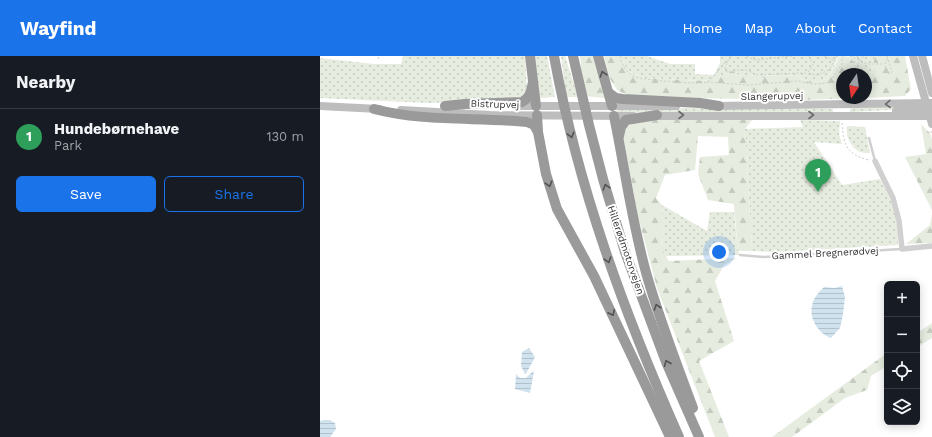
<!DOCTYPE html>
<meta charset="utf-8">
<style>
body{margin:0;font-family:"Work Sans",sans-serif;background:#242831;color:#f1f3f6}
.controls{position:absolute;right:12px;bottom:12px;display:grid;overflow:hidden;border-radius:6px;box-shadow:0 2px 10px #0003}
.controls button{width:36px;height:36px;display:grid;place-items:center;padding:0;border:0;border-bottom:1px solid #363941;background:#171b24;color:#f1f3f6;font:20px sans-serif}
.compass{position:absolute;left:516px;top:12px;width:36px;height:36px;border-radius:50%;background:#171b24;box-shadow:0 2px 10px #0003;rotate:193deg}
.you{position:absolute;left:399px;top:196px;width:14px;height:14px;margin:-10px;border:3px solid #fff;border-radius:50%;background:#1a73e8;box-shadow:0 0 0 6px #1a73e833}
.badge{display:grid;place-items:center;width:26px;height:26px;border-radius:50%;background:#1a73e8;color:#fff;font-size:13px;font-weight:700}
.pin{position:absolute;translate:-50% -33px;filter:drop-shadow(0 1px 2px #0008)}
.pin::after{content:'';position:absolute;top:21px;width:14px;height:12px;background:inherit;clip-path:polygon(0 0,100% 0,50% 100%)}
.list{margin:0;padding:0;list-style:none}
h2{display:flex;justify-content:space-between;align-items:center;height:52px;margin:0;padding:0 16px;font-size:17px}
h2 small{font-size:13px;font-weight:400;color:#9ea1a6}
.list li{display:grid;grid-template-columns:26px 1fr auto;gap:12px;align-items:center;box-sizing:border-box;height:56px;padding:0 16px;border-top:1px solid #363941}
.list b{display:block;font-size:15px;white-space:nowrap}
.list p{margin:0;font-size:13px;white-space:nowrap;color:#9ea1a6}
.list em{font-size:13px;font-style:normal;color:#9ea1a6}
.actions{display:flex;gap:8px;padding:12px 16px}
.actions a{flex:1;padding:9px 0;border:1px solid #1a73e8;border-radius:6px;text-align:center;font-size:14px;color:#1a73e8}
.actions .main{background:#1a73e8;color:#fff}
.icon{flex:none;width:22px;height:22px;fill:none;stroke:currentColor;stroke-width:2;stroke-linecap:round;stroke-linejoin:round}
.map{position:relative;flex:none;width:612px;height:381px;overflow:hidden}
header{display:flex;align-items:center;gap:24px;box-sizing:border-box;height:56px;padding:0 20px;background:#1a73e8;color:#fff}
header strong{font-size:19px}
nav{display:flex;gap:22px;margin-inline-start:auto;font-size:14px}
main{display:flex}
aside{flex:1;background:#171b24}
.map>svg:first-child{display:block}
.grass{fill:url(#grass-dots)}
.forest{fill:url(#forest-firs)}
.water{fill:url(#water-rules)}
.lines{fill:none;stroke-linecap:round;stroke-linejoin:round}
.path{stroke:#cdcdcd;stroke-width:1;stroke-dasharray:2 2;stroke-linecap:butt}
.lane{stroke:#d0d0d0;stroke-width:2.5}
.street{stroke:#d0d0d0;stroke-width:5.5}
.secondary{stroke:#bdbdbd;stroke-width:8}
.highway{stroke:#9a9a9a;stroke-width:10}
.oneway{stroke:#525252}
.oneway2{stroke:#6a6a6a}
.labels{text-anchor:middle;dominant-baseline:central;stroke-width:4;stroke-linejoin:round;paint-order:stroke}
.street-label{font-size:10px;fill:#333;stroke:#fff}
</style>
<header>
<strong>Wayfind</strong>
<nav><a>Home</a><a>Map</a><a>About</a><a>Contact</a></nav>
</header>
<main>
<aside>
<h2>Nearby<small></small></h2>
<ul class="list">
<li><span class="badge" style="background:#2e9e5b">1</span><div><b>Hundebørnehave</b><p>Park</p></div><em>130 m</em></li>
</ul>
<div class="actions"><a class="main">Save</a><a>Share</a></div>
</aside>
<div class="map">
<svg width="612" height="381" viewBox="0 0 612 381">
<defs>
<pattern id="grass-dots" width="8" height="8" patternUnits="userSpaceOnUse"><rect width="8" height="8" fill="#e6ecdf"/><path d="M2 2h.1M6 6h.1" fill="none" stroke="#c6cbc0" stroke-width="1.8" stroke-linecap="round"/></pattern>
<pattern id="forest-firs" width="22" height="20" patternUnits="userSpaceOnUse"><rect width="22" height="20" fill="#e6ecdf"/><path d="M5 1l3.5 6h-7zM16 11l3.5 6h-7z" fill="#c6cbc0"/></pattern>
<pattern id="water-rules" width="6" height="5" patternUnits="userSpaceOnUse"><rect width="6" height="5" fill="#cfe2ee"/><path d="M0 2.5h6" fill="none" stroke="#b2c2cd"/></pattern>
</defs>
<rect width="100%" height="100%" fill="#fff"/>
<g class="grass">
<path d="M 83,0 L 205,0 L 207,34 L 199,44 L 109,47 L 0,42 L 0,2 L 54,8 L 81,8 Z"/>
<path d="M 214,0 L 227,0 L 235,41 L 218,42 Z"/>
<path d="M 241,0 L 245,0 L 258,41 L 246,41 Z"/>
<path d="M 302,0 L 327,0 L 350,8 L 375,8 L 375,18 L 394,19 L 400,7 L 400,0 L 521,0 L 518,1 L 508,23 L 490,27 L 476,19 L 420,20 L 413,15 L 386,25 L 324,22 L 308,15 L 302,4 Z"/>
<path d="M 528,0 L 555,0 L 551,20 L 529,14 L 533,7 L 532,2 Z"/>
<path d="M 576,51 L 587,53 L 530,56 L 530,53 L 532,52 Z"/>
<path d="M 362,52 L 512,53 L 513,53 L 513,56 L 325,57 L 299,57 L 297,56 L 298,53 Z"/>
<path d="M 480,64 L 520,65 L 519,78 L 522,88 L 494,86 L 522,129 L 560,123 C 574,148 578,160 578,189 L 456,196 L 432,195 L 425,73 L 483,71 Z"/>
<path d="M 527,70 L 545,71 L 550,97 C 547,97 543,97 540,96 C 531,92 525,79 527,70 Z"/>
<path d="M 342,149 L 387,175 L 390,156 L 414,156 L 418,195 L 420,199 L 346,200 L 343,195 Z"/>
</g>
<g class="forest">
<path d="M 260,0 L 275,0 L 285,42 L 264,40 Z"/>
<path d="M 284,0 L 302,0 L 302,4 L 308,15 L 324,22 L 386,25 L 413,15 L 420,20 L 476,19 L 490,27 L 508,23 L 519,1 C 523,0 527,0 532,2 L 533,7 L 530,14 L 543,18 L 522,18 L 522,42 L 536,42 L 482,44 L 311,41 L 297,34 L 289,21 Z"/>
<path d="M 555,0 L 585,0 L 591,33 L 585,40 L 546,42 L 546,19 L 551,20 Z"/>
<path d="M 314,64 L 432,64 L 425,73 L 432,195 L 418,195 L 414,148 L 388,144 L 378,118 L 380,101 L 409,99 L 408,81 L 378,80 L 375,114 L 345,119 L 336,142 L 342,149 L 343,195 L 349,205 L 417,202 L 404,209 L 395,225 L 414,285 L 379,305 L 409,381 L 395,381 L 337,232 L 318,160 L 303,81 L 305,72 Z"/>
<path d="M 601,68 L 610,77 L 612,83 L 612,154 L 585,101 L 606,98 Z"/>
<path d="M 612,158 L 612,187 L 586,188 L 610,169 Z"/>
<path d="M 612,267 L 612,282 L 597,291 L 597,277 Z"/>
<path d="M 567,297 L 567,310 L 551,320 L 547,334 L 525,342 L 472,381 L 452,381 Z"/>
</g>
<g class="water">
<path d="M 522,230 L 525,241 L 523,258 L 520,272 L 511,282 C 499,278 489,263 492,250 C 493,242 499,236 504,231 L 515,232 Z"/>
<path d="M 209,292 L 215,301 L 207,316 L 205,318 L 201,310 L 202,296 Z"/>
<path d="M 214,315 L 210,337 L 195,333 L 196,318 L 200,322 L 206,322 L 211,317 Z"/>
<path d="M 4,364 L 10,364 L 15,367 L 16,373 L 10,381 L 0,381 L 0,365 Z"/>
</g>
<g class="lines">
<g class="path">
<path d="M 300,0 C 302,8 306,16 313,20 C 320,24 381,29 387,26 C 396,22 398,11 406,6"/>
<path d="M 410,0 L 405,12 L 407,16 L 419,14 L 427,14 L 437,19 L 483,17 L 498,19 L 509,14 L 517,0"/>
<path d="M 427,0 L 434,4 L 472,0"/>
<path d="M 504,0 L 513,4"/>
<path d="M 530,0 L 547,8 L 564,8"/>
<path d="M 537,0 L 540,4"/>
<path d="M 567,0 L 572,16 L 570,18 L 567,17 L 565,8 L 568,1"/>
<path d="M 58,3 L 59,0"/>
<path d="M 488,16 L 493,9 L 489,0"/>
<path d="M 530,18 L 544,0"/>
<path d="M 443,20 L 445,28"/>
<path d="M 387,26 L 428,29 L 477,25 L 493,28 L 507,27 L 511,24 L 522,8 L 522,0"/>
<path d="M 522,67 C 524,89 525,97 548,104"/>
<path d="M 611,75 L 612,79"/>
</g>
<g class="lane">
<path d="M 549,82 L 555,105"/>
<path d="M 420,199 L 443,201 L 582,193"/>
</g>
<path class="street" d="M 555,105 L 573,142 L 579,165 L 582,193 L 612,190"/>
<g class="secondary">
<path d="M 593,0 L 612,68"/>
<path d="M 602,0 L 612,37"/>
<path d="M 0,50 L 59,53"/>
<path d="M 195,50 L 356,50"/>
<path d="M 393,50 L 612,47"/>
<path d="M 81,54 L 170,59 L 313,60"/>
<path d="M 576,55 L 612,53"/>
<path d="M 333,60 L 612,60"/>
</g>
<g class="highway">
<path d="M 210,0 L 216,50"/>
<path d="M 234,0 C 258,132 305,259 359,381"/>
<path d="M 253,0 L 269,69 L 283,123 L 305,196 L 346,306 L 379,381"/>
<path d="M 278,0 L 292,50"/>
<path d="M 289,37 L 296,42 L 303,43 L 380,47 L 399,50"/>
<path d="M 125,50 L 145,48 L 202,46 C 211,41 211,34 213,26"/>
<path d="M 54,53 C 104,66 156,61 207,66 L 214,69 L 218,76"/>
<path d="M 217,59 L 218,76 L 226,118 L 237,153 L 274,220 L 350,381"/>
<path d="M 294,60 C 305,113 312,168 327,220 C 340,265 357,309 373,352"/>
<path d="M 299,80 L 301,71 L 306,64 L 337,59"/>
</g>
</g>
<defs><path id="oneway-chevron" d="M-2-3.5L2.5 0L-2 3.5" fill="none" stroke-width="1.6" stroke-linecap="round" stroke-linejoin="round"/></defs>
<g class="oneway">
<use href="#oneway-chevron" transform="translate(283 18) rotate(-107)"/>
<use href="#oneway-chevron" transform="translate(251 79) rotate(75)"/>
<use href="#oneway-chevron" transform="translate(229 128) rotate(74)"/>
<use href="#oneway-chevron" transform="translate(286 131) rotate(-107)"/>
<use href="#oneway-chevron" transform="translate(288 204) rotate(72)"/>
<use href="#oneway-chevron" transform="translate(337 251) rotate(-109)"/>
<use href="#oneway-chevron" transform="translate(292 257) rotate(64)"/>
<use href="#oneway-chevron" transform="translate(347 307) rotate(-112)"/>
</g>
<g class="oneway2">
<use href="#oneway-chevron" transform="translate(568 48) rotate(179)"/>
<use href="#oneway-chevron" transform="translate(361 59)"/>
<use href="#oneway-chevron" transform="translate(491 59)"/>
</g>
<g class="labels">
<g class="street-label">
<text transform="translate(452 40) rotate(-1)">Slangerupvej</text>
<text transform="translate(175 48) rotate(2)">Bistrupvej</text>
<text transform="translate(306 194) rotate(71)">Hillerødmotorvejen</text>
<text transform="translate(505 197) rotate(-3)">Gammel Bregnerødvej</text>
</g>
</g>
</svg>
<div class="controls">
<button>+</button>
<button>−</button>
<button><svg class="icon" aria-label="locate" viewBox="0 0 24 24"><circle cx="12" cy="12" r="6"/><path d="M12 2v4M12 18v4M2 12h4M18 12h4"/></svg></button>
<button><svg class="icon" aria-label="layers" viewBox="0 0 24 24"><path d="M12 4l9 5-9 5-9-5zM3 14l9 5 9-5"/></svg></button>
</div>
<svg class="compass" viewBox="-18 -18 36 36"><path d="M0-13l5 13h-10z" fill="#e53935"/><path d="M0 13l5-13h-10z" fill="#9ea1a6"/></svg>
<div class="you"></div>
<div class="pin badge" style="left:498px;top:136px;background:#2e9e5b">1</div>
</div>
</main>
